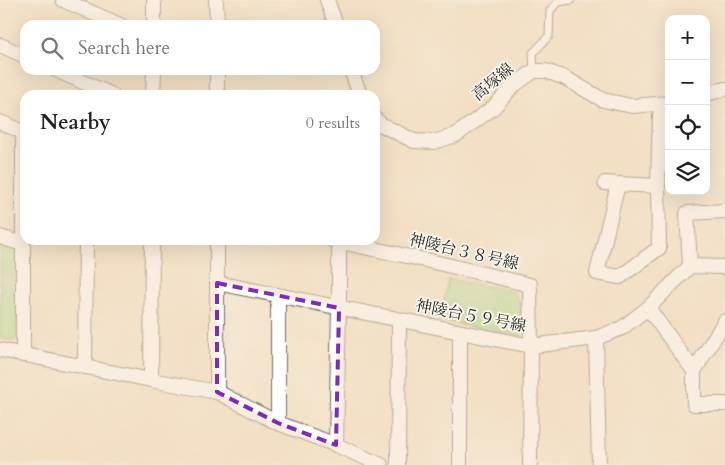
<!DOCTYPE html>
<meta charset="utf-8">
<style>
body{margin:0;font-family:Cardo,"Noto Serif JP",serif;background:#f6f6f6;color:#202124}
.controls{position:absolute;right:15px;top:15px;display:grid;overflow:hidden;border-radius:10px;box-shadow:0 5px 20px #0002}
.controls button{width:45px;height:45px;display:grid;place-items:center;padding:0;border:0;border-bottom:1px solid #e0e0e0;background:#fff;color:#202124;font:25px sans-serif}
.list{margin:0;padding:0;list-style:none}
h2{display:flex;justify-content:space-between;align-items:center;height:65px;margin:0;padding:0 20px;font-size:21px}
h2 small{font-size:16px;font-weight:400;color:#757577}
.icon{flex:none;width:28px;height:28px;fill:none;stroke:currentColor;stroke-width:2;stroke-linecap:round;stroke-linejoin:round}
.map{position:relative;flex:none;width:725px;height:465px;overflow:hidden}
.search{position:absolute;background:#fff;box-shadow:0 5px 20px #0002;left:20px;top:20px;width:360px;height:55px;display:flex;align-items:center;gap:12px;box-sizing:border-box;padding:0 18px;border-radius:15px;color:#757577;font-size:19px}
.panel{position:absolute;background:#fff;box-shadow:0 5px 20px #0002;left:20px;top:90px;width:360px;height:155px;border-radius:15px}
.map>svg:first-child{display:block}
.green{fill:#a4d685;stroke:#688058}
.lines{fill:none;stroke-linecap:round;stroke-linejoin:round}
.service-casing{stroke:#716a60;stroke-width:9}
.minor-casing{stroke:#716a60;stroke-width:16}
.service{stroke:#fff;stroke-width:7}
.minor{stroke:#fff;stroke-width:14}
.marked{fill:none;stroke:#7b2cbf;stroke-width:4;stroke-dasharray:10 6;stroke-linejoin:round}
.labels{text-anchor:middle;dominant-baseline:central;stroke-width:4;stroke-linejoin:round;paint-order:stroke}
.street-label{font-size:16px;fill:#2b2b2b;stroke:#f7f3e8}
</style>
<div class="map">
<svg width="725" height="465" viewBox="0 0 725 465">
<rect width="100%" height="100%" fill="#f7f3e8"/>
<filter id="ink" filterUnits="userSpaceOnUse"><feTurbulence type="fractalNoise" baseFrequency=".02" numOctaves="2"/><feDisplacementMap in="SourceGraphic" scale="10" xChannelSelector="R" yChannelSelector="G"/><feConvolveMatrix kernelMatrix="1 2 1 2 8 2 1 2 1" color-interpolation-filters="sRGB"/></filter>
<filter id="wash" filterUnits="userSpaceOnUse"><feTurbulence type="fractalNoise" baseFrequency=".0096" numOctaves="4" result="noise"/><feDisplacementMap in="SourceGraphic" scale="20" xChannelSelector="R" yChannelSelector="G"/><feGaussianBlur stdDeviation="1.12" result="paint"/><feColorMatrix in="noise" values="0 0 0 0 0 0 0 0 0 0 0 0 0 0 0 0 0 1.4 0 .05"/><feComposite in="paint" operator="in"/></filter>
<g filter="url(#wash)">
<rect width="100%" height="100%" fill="#f3dfc3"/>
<g class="green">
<path d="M 0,242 L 13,245 L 18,254 L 17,336 L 14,341 L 0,339 Z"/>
<path d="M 448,279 L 513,291 L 522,307 L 521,337 L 440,320 Z"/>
</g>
</g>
<g filter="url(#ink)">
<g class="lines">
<g class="service-casing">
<g id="service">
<path d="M 558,2 L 571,0"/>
<path d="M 534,71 L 533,53 L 549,36 L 550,11 L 558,2 L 558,0"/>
</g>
</g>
<g class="minor-casing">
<g id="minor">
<path d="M 63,0 L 120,25"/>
<path d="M 216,0 L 217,25"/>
<path d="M 327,0 L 336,25"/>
<path d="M 154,25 L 154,0"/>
<path d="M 0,45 L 25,56"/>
<path d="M 56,70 L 112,95"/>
<path d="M 217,70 L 217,95"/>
<path d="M 351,70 L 360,95"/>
<path d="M 706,94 L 725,89"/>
<path d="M 153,95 L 154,70"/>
<path d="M 375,119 L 380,124 L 414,141 L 434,142 L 456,135 L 494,107 L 513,86 L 534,71 L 546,71 L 565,78 L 603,100 L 632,106 L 669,103"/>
<path d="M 0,122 L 25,133"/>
<path d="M 605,183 L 618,184"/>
<path d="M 658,186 L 618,184 L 597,273 L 620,277 L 659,248 L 658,186 L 660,116 L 662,104"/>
<path d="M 0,237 L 23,244"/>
<path d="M 332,240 L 434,262 L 530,285 L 531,346 L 530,465"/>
<path d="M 690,266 L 687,213 L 725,211"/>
<path d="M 217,283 L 531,346 L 596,338 L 622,328 L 648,308 L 690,266 L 725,267"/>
<path d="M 278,296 L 278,423"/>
<path d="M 648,308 L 694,371"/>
<path d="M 725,321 L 694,371 L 694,404 L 725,404"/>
<path d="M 596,338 L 599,465"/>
<path d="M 0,350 L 151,380 L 152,240"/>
<path d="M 23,355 L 23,132"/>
<path d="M 85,367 L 86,240"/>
<path d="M 151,380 L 217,392 L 278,423 L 336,445 L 381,465"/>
<path d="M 217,392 L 217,240"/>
<path d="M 336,445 L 339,308 L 339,241"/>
<path d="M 398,465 L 399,320"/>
<path d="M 460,465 L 460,332"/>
</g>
</g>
<use href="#service" class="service"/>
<use href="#minor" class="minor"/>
</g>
</g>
<path d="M0 0H725V465H0ZM 217,283 L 339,308 L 336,445 L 278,423 L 217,392 Z" fill="#f3dfc3" fill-opacity=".55" fill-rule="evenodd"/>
<path class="marked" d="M 217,283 L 339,308 L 336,445 L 278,423 L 217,392 Z"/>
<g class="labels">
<g class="street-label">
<text transform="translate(493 82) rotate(-40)">高塚線</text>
<text transform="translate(464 252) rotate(13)">神陵台３８号線</text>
<text transform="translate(471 316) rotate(11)">神陵台５９号線</text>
</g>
</g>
</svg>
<div class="controls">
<button>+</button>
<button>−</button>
<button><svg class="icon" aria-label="locate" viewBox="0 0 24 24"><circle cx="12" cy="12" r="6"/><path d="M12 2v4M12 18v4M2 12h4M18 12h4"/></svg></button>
<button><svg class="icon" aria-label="layers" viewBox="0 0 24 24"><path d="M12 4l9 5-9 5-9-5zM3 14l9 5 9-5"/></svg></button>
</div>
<div class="search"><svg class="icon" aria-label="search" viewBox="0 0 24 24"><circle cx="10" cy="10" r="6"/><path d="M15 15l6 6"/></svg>Search here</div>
<section class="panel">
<h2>Nearby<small>0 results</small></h2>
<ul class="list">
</ul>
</section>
</div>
